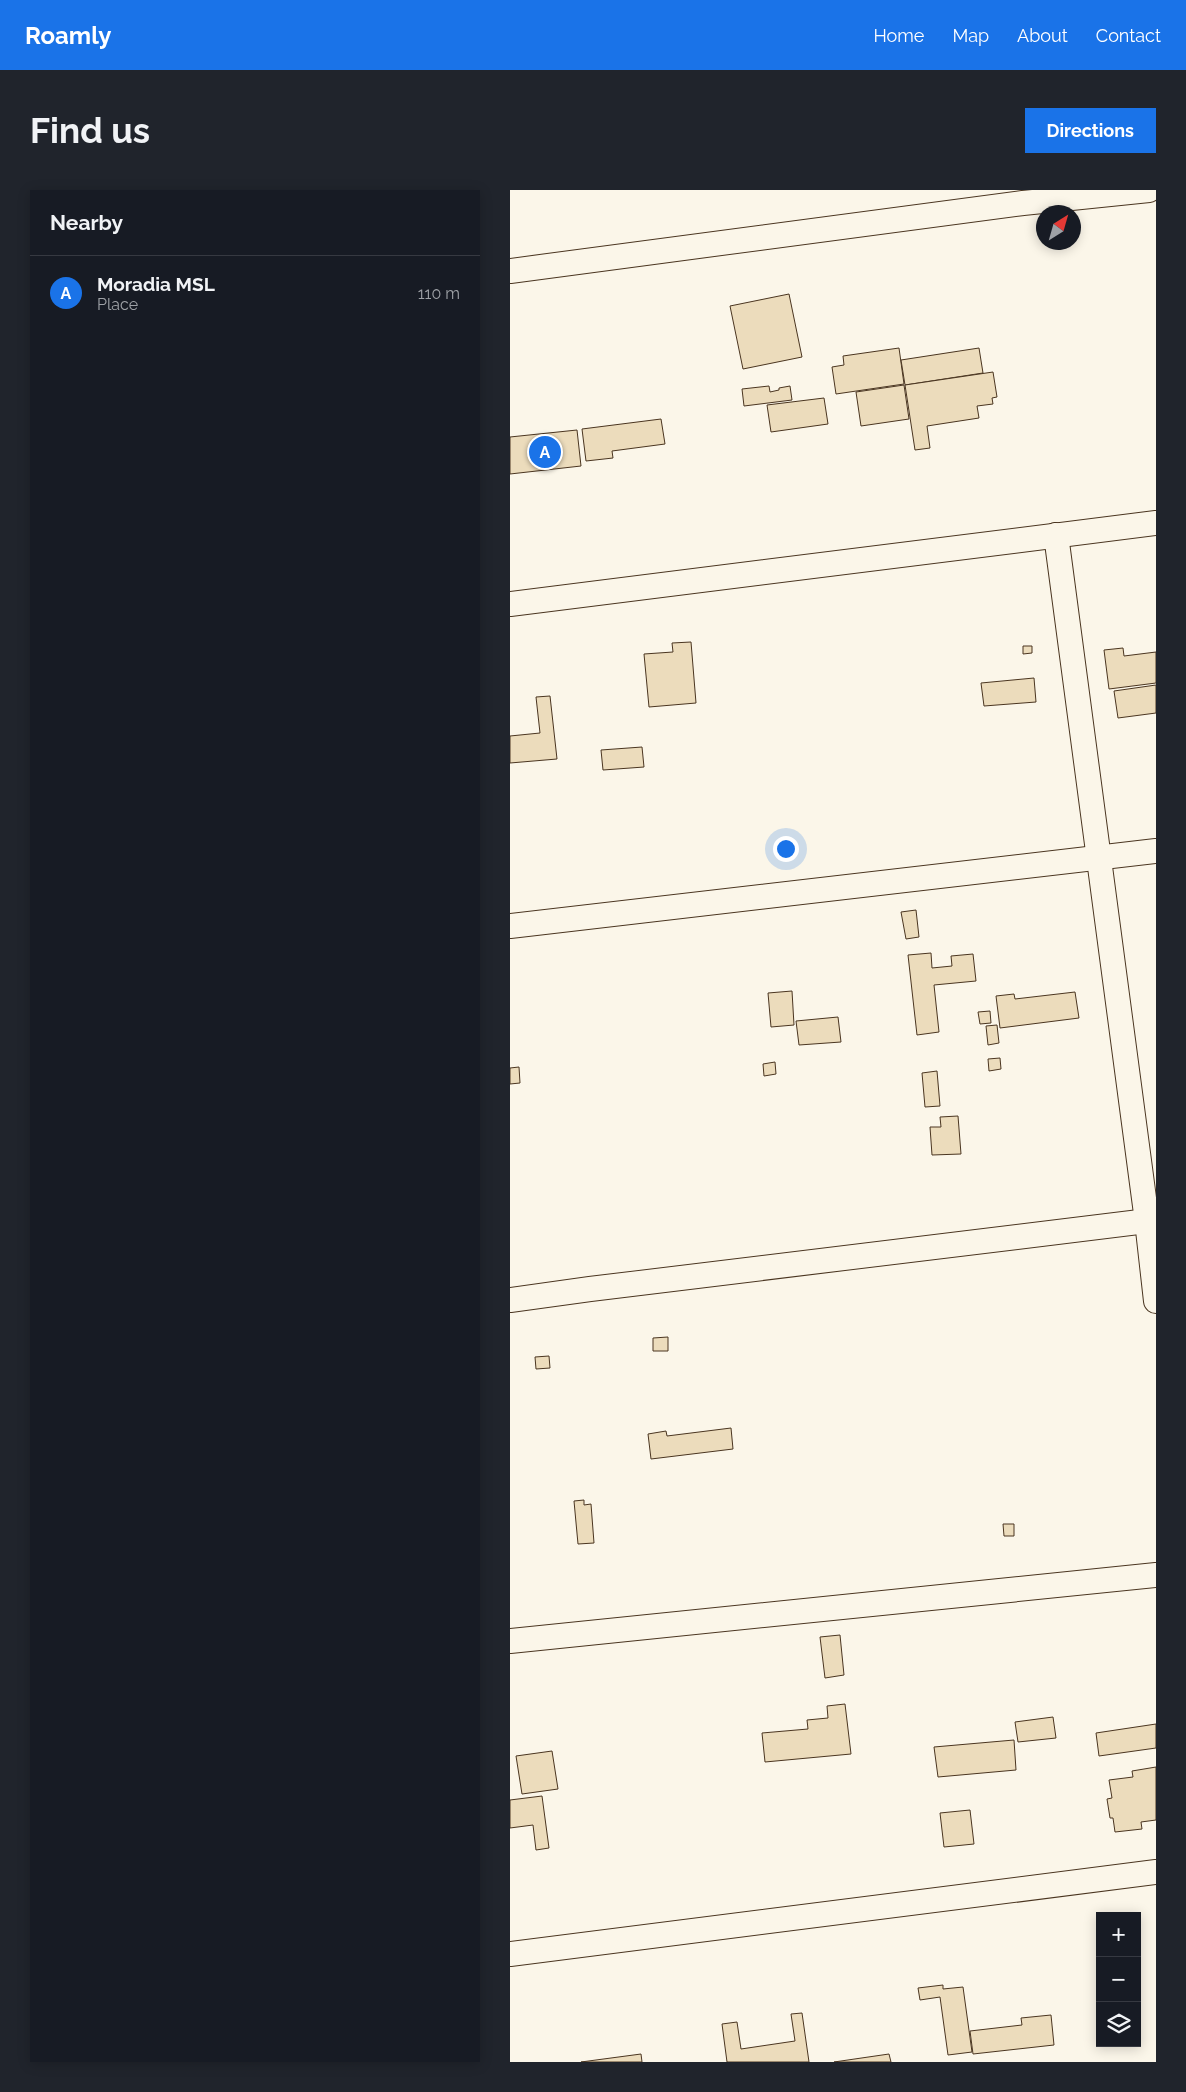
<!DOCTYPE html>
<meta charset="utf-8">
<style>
body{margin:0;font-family:Raleway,sans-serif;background:#20242c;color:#f1f3f6}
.controls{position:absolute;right:15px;bottom:15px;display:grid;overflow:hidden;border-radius:0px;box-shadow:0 2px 12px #0003}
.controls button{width:45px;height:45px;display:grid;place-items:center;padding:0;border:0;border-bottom:1px solid #363941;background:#171b24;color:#f1f3f6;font:25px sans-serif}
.compass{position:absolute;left:526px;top:15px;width:45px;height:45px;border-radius:50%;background:#171b24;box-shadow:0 2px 12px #0003;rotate:37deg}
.you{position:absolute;left:275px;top:658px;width:18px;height:18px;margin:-12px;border:4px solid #fff;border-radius:50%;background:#1a73e8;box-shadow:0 0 0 8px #1a73e833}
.badge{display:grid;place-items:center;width:32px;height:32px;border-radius:50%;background:#1a73e8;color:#fff;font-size:16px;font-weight:700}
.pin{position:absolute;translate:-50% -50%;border:2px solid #fff;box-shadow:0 1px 5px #0006}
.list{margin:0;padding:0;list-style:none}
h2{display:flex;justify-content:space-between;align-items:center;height:65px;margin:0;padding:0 20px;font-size:21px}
h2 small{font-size:16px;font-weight:400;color:#9ea1a6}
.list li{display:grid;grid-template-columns:32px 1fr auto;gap:15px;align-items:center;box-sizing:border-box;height:75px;padding:0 20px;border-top:1px solid #363941}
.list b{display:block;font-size:19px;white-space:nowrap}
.list p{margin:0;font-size:16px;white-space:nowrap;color:#9ea1a6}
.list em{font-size:16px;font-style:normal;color:#9ea1a6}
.icon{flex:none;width:28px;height:28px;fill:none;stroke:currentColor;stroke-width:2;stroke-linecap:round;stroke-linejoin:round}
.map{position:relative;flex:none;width:646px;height:1872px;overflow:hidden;border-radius:0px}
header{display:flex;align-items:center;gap:30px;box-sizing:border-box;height:70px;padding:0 25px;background:#1a73e8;color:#fff}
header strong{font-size:24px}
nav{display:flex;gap:28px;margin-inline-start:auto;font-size:18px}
.intro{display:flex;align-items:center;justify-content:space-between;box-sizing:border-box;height:120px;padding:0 30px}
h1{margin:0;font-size:35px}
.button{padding:12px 22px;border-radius:0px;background:#1a73e8;color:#fff;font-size:18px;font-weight:700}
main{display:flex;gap:30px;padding:0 30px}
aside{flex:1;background:#171b24;border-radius:0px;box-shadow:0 2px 12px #0003}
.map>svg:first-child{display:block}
.building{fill:#ecdcbc;stroke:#4a3520}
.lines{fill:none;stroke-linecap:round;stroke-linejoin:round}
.minor-casing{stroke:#4a3520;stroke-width:26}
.minor{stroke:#fbf6e9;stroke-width:24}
</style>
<header>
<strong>Roamly</strong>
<nav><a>Home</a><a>Map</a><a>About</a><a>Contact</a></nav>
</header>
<div class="intro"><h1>Find us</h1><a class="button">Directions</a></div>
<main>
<aside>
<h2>Nearby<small></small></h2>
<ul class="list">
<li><span class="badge">A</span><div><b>Moradia MSL</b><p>Place</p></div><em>110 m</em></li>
</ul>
</aside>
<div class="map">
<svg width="646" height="1872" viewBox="0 0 646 1872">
<rect width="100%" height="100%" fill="#fbf6e9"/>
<g class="building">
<path d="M 279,104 L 292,167 L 233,179 L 220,116 Z"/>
<path d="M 389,158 L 394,194 L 326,204 L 322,177 L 334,175 L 333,166 Z"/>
<path d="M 469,158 L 473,183 L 395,195 L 391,170 Z"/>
<path d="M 483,182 L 487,207 L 482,208 L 483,214 L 467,216 L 469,228 L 417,236 L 420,258 L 405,260 L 395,195 Z"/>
<path d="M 394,195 L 399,229 L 351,236 L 346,202 Z"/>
<path d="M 259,196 L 260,202 L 269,200 L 269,198 L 280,196 L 282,210 L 234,216 L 232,199 Z"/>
<path d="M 314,208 L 318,234 L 261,242 L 257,215 Z"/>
<path d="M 151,229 L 155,254 L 102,261 L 103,268 L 76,271 L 72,239 Z"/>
<path d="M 67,240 L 71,276 L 0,284 L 0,247 Z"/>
<path d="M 181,452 L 186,513 L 139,517 L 134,464 L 163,462 L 162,453 Z"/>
<path d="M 513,456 L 522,456 L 522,463 L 513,464 Z"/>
<path d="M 613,458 L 614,466 L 646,462 L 646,493 L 599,499 L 594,460 Z"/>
<path d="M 524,488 L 526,512 L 474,516 L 471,493 Z"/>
<path d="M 646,495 L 646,523 L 608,528 L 604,501 Z"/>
<path d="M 40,506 L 47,569 L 0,573 L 0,546 L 30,543 L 26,507 Z"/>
<path d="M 132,557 L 134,577 L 93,580 L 91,560 Z"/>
<path d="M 406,720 L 409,747 L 396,749 L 391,722 Z"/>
<path d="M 421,763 L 422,778 L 442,776 L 441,766 L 463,764 L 466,791 L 424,795 L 429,842 L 407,845 L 398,765 Z"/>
<path d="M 282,801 L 284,835 L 261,837 L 258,803 Z"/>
<path d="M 565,802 L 569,828 L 490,838 L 486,806 L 504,804 L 505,809 Z"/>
<path d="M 480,821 L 481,833 L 470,834 L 468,822 Z"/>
<path d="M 328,827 L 331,852 L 289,855 L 286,831 Z"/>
<path d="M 487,835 L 489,853 L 478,855 L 476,836 Z"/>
<path d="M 490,868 L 491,879 L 479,881 L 478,869 Z"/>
<path d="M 265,872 L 266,884 L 254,886 L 253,874 Z"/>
<path d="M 9,877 L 10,893 L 0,894 L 0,878 Z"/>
<path d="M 427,881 L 430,916 L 415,917 L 412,883 Z"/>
<path d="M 448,926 L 451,964 L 422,965 L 420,937 L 431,937 L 430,927 Z"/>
<path d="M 158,1147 L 158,1161 L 143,1161 L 143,1148 Z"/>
<path d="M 39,1166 L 40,1178 L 26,1179 L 25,1167 Z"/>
<path d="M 221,1238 L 223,1259 L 141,1269 L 138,1244 L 156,1241 L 157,1246 Z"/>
<path d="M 74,1310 L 74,1315 L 81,1314 L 84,1353 L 68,1354 L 64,1311 Z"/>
<path d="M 493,1334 L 504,1334 L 504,1346 L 494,1346 Z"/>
<path d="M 330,1445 L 334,1485 L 315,1488 L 310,1447 Z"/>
<path d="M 335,1514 L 341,1564 L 255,1572 L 252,1543 L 298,1539 L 297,1530 L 318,1528 L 317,1516 Z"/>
<path d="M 543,1527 L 546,1548 L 508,1552 L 505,1532 Z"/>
<path d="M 646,1534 L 646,1558 L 589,1566 L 586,1543 Z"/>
<path d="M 504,1550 L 506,1580 L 428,1587 L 424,1557 Z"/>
<path d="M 42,1561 L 48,1599 L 12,1604 L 6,1566 Z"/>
<path d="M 646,1577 L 646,1630 L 631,1632 L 632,1639 L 605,1642 L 603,1628 L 600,1628 L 597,1609 L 602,1608 L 599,1590 L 623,1587 L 622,1581 Z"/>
<path d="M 32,1606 L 39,1658 L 26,1660 L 23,1635 L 0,1638 L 0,1610 Z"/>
<path d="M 460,1620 L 464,1654 L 434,1657 L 430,1623 Z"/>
<path d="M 433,1795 L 433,1799 L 453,1797 L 462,1862 L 438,1865 L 430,1807 L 410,1810 L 408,1798 Z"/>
<path d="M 292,1823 L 299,1872 L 217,1872 L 212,1834 L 227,1832 L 231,1859 L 285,1851 L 281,1824 Z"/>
<path d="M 541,1825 L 544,1855 L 463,1864 L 460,1841 L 512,1835 L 511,1828 Z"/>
<path d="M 131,1864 L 132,1872 L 71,1872 Z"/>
<path d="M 379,1864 L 381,1872 L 324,1872 Z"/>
</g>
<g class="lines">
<g class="minor-casing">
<g id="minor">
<path d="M 0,81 L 513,13 L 639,0"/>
<path d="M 546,345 L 637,1031 L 646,1111"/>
<path d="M 0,414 L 646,333"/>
<path d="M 0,736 L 646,661"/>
<path d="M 0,1110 L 80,1099 L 646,1030"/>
<path d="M 0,1451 L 646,1385"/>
<path d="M 0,1764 L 646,1682"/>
</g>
</g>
<use href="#minor" class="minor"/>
</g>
</svg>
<div class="controls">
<button>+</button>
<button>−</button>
<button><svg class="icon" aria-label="layers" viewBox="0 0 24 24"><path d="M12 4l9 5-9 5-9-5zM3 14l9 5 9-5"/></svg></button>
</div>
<svg class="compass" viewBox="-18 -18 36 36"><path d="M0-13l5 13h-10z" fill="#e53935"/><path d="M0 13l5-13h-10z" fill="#9ea1a6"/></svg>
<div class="you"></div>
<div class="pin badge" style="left:35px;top:262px">A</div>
</div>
</main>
